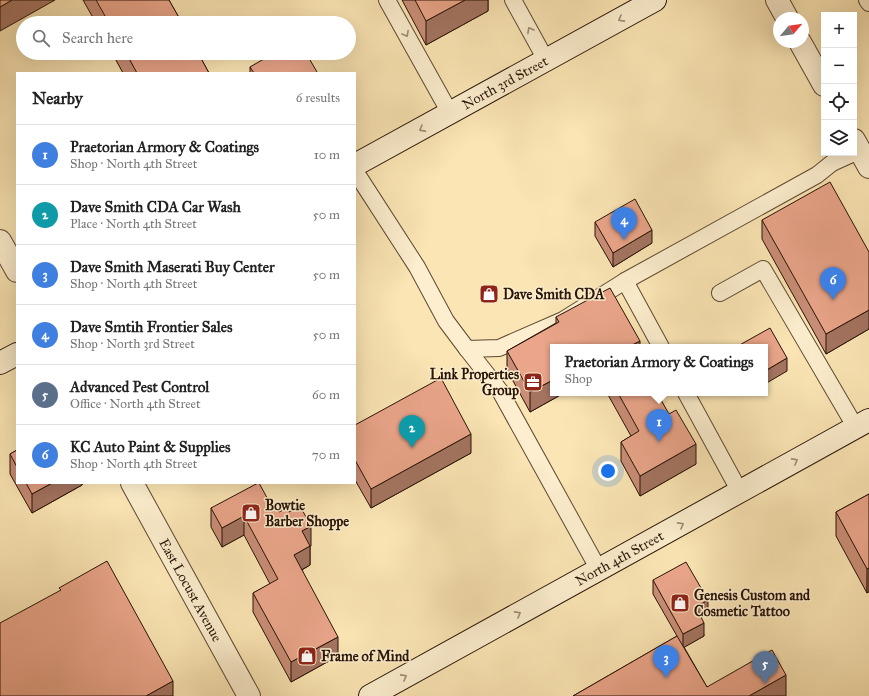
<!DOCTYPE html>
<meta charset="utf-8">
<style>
body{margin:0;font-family:"IM FELL Great Primer",serif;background:#f2f2f2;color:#222}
.controls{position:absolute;right:12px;top:12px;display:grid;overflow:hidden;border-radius:0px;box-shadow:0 4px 16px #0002}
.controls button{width:36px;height:36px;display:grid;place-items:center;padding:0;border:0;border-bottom:1px solid #e0e0e0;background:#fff;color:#222;font:20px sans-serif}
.compass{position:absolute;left:773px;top:12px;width:36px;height:36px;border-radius:50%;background:#fff;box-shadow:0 4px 16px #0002;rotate:61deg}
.you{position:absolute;left:608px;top:471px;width:14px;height:14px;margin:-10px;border:3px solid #fff;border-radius:50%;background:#1a73e8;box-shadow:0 0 0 6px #1a73e833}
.badge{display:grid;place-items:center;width:26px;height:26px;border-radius:50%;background:#ea580c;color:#fff;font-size:13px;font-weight:700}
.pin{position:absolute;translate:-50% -33px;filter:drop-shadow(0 1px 2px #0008)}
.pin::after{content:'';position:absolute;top:21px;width:14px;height:12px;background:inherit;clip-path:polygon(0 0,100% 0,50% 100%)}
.popup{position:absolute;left:550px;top:344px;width:218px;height:52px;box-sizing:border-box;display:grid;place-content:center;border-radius:0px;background:#fff;filter:drop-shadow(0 1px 3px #0005);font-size:13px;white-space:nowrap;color:#767676}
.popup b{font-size:15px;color:#222}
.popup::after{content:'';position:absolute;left:50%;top:100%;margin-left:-8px;border:8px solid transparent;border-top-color:#fff}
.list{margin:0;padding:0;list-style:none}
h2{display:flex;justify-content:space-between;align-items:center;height:52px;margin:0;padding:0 16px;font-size:17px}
h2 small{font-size:13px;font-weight:400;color:#767676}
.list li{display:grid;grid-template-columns:26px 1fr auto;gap:12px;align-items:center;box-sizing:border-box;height:60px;padding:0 16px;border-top:1px solid #e0e0e0}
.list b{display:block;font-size:15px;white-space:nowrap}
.list p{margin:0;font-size:13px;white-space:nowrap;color:#767676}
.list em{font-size:13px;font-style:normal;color:#767676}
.icon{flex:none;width:22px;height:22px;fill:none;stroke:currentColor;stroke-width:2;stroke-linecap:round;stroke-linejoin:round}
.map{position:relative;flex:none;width:869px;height:696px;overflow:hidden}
.search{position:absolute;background:#fff;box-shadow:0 4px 16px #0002;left:16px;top:16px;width:340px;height:44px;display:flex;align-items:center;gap:10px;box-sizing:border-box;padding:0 14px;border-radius:22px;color:#767676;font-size:15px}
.panel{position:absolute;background:#fff;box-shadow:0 4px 16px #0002;left:16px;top:72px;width:340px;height:412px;border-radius:0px}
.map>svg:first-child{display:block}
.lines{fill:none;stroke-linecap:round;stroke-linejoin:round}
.service-casing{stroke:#5d4832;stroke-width:18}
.minor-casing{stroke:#5d4832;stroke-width:24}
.secondary-casing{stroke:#281306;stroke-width:24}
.service{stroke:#fceece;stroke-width:16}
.minor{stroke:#fceece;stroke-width:22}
.secondary{stroke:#fceece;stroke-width:22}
.wall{fill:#c98e77;stroke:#281306}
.shaded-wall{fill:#a47461;stroke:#281306}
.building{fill:#eaa58a;stroke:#281306}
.oneway{stroke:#9d8b74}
.labels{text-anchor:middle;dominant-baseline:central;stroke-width:3;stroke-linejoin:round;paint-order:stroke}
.street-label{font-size:14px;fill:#281306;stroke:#fceece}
.poi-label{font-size:14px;font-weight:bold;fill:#281306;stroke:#fceece;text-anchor:start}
</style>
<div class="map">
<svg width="869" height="696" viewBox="0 0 869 696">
<rect width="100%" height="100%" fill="#fbe5b4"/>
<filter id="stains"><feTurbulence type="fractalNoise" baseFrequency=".005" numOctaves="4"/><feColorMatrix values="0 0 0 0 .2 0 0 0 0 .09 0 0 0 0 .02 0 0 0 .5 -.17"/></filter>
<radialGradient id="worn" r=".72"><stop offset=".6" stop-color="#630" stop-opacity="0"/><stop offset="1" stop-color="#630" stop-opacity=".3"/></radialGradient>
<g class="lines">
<g class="service-casing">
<g id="service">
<path d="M 387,0 L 450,113"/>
<path d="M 513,0 L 546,60"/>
<path d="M 867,0 L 869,3"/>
<path d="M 355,171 L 417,267 L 446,321 L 467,349 L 499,348 L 563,320 L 625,281 L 817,175 L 832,163 L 854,153"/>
<path d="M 625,281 L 661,347"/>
<path d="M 720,293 L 763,269 L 856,428"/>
<path d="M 467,349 L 500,391 L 599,570"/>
<path d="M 686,393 L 740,492"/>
</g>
</g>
<g class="minor-casing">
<g id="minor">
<path d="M 777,0 L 787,18"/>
<path d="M 800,42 L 824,85"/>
<path d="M 854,140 L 869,167"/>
<path d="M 0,241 L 17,271"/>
<path id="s1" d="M 132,483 L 249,696"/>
</g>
</g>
<g class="secondary-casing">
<g id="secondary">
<path id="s2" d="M 355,165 L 655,0"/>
<path d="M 0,363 L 17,354"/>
<path id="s3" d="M 370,696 L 869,420"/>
</g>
</g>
<use href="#service" class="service"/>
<use href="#minor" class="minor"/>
<use href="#secondary" class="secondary"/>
</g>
<g class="wall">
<path d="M 83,0 L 169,0 L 182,23 L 96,23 Z"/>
<path d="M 402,0 L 488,0 L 488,11 L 426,45 Z"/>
<path d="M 112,53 L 198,53 L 209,73 L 123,73 Z"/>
<path d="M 250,67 L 317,73 L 250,73 Z"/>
<path d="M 762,220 L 869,252 L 869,329 L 826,354 L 762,239 Z"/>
<path d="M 595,222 L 652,243 L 613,267 L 595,236 Z"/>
<path d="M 556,317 L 640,347 L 553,347 L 553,393 L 564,393 L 530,412 L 507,370 L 507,351 L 556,323 Z"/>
<path d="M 607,393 L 657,393 L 696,464 L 640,496 L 621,461 L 621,442 L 631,436 Z"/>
<path d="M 355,425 L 471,453 L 371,508 L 355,480 Z"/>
<path d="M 17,450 L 17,483 L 82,483 L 82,485 L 32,513 L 10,474 L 10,454 Z"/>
<path d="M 869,494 L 867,593 L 836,536 L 836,512 Z"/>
<path d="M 271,505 L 279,512 L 311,546 L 310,546 L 310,565 L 302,570 L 338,656 L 291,682 L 253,612 L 253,593 L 270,584 L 244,535 L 222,547 L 211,527 L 211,508 Z"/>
<path d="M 653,580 L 708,613 L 701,617 L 704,636 L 684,647 L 707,687 L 786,696 L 573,696 L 677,636 L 653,594 Z"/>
</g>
<g class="shaded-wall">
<path d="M 12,0 L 55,0 L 0,31 L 0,7 Z"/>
<path d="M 465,0 L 488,0 L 488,11 L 426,45 L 426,21 Z"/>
<path d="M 652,230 L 652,243 L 613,267 L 613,253 Z"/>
<path d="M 869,310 L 869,329 L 826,354 L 826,334 Z"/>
<path d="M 640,341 L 640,347 L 630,347 L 630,346 Z"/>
<path d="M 787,358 L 787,371 L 765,384 L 765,371 Z"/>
<path d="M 553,380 L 553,393 L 564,393 L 530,412 L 530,392 Z"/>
<path d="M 471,434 L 471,453 L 371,508 L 371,489 Z"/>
<path d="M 696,444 L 696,464 L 640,496 L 640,476 Z"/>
<path d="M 52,483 L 82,483 L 82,485 L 32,513 L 32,494 Z"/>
<path d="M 244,516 L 244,535 L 222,547 L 222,528 Z"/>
<path d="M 311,526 L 311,546 L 302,550 L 302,531 Z"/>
<path d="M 310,546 L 310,565 L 294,574 L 294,555 Z"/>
<path d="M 869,568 L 869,592 L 867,593 L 867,569 Z"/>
<path d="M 708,600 L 708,613 L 696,620 L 696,607 Z"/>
<path d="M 704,623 L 704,636 L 683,648 L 683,634 Z"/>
<path d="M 338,637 L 338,656 L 291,682 L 291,662 Z"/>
<path d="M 786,675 L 786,696 L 749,696 Z"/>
<path d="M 173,681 L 173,696 L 146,696 Z"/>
</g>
<g class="building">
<path d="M 0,0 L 12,0 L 0,7 Z"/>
<path d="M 96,0 L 169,0 L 182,23 L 109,23 Z"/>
<path d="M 415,0 L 465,0 L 426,21 Z"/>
<path d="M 126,53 L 198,53 L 209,73 L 137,73 Z"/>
<path d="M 274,53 L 306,53 L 317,72 L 316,73 L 254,73 L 250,67 Z"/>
<path d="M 830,182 L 869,252 L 869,310 L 826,334 L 762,220 Z"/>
<path d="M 635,199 L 652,230 L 613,253 L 595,222 Z"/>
<path d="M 610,288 L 640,341 L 630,346 L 630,347 L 553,347 L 553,380 L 530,392 L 507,351 L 559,322 L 556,317 Z"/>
<path d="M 770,328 L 787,358 L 765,371 L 765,347 L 736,347 Z"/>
<path d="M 441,378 L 471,434 L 371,489 L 355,460 L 355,425 Z"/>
<path d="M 618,393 L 657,393 L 669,414 L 676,410 L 696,444 L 640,476 L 621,442 L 639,431 Z"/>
<path d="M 17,450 L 17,467 L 10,454 Z"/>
<path d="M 26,483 L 52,483 L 32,494 Z"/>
<path d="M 258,483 L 259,483 L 271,505 L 274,503 L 279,512 L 287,508 L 289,512 L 300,506 L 311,526 L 302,531 L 310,546 L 294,555 L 338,637 L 291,662 L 253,593 L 278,579 L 244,516 L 222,528 L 211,508 Z"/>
<path d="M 869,494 L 869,568 L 867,569 L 836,512 Z"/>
<path d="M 107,561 L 173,681 L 146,696 L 0,696 L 0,623 L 61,590 L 59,588 Z"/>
<path d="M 686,562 L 708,600 L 696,607 L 704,623 L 683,634 L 653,580 Z"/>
<path d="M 677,636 L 707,687 L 772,650 L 786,675 L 749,696 L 573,696 Z"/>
</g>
<defs><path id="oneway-chevron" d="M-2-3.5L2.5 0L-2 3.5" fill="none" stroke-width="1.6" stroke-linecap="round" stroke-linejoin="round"/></defs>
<g class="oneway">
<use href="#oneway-chevron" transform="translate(621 19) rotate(151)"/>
<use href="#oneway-chevron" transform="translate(530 30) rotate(-119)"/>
<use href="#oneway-chevron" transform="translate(406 34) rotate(61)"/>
<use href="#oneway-chevron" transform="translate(422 129) rotate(151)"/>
<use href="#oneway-chevron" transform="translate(795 461) rotate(-29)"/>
<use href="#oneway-chevron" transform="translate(681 525) rotate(-29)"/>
<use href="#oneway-chevron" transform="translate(518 614) rotate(-29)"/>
<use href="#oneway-chevron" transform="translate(404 677) rotate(-29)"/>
</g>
<defs>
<g id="shop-square" transform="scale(1)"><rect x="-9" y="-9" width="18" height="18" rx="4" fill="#8f2418" stroke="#fceece"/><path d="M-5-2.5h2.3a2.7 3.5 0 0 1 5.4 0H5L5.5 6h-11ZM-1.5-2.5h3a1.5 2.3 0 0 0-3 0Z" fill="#fff"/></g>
<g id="office-square" transform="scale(1)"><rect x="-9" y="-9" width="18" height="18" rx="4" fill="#8f2418" stroke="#fceece"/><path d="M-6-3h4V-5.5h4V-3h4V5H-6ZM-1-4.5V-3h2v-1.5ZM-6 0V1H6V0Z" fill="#fff"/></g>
</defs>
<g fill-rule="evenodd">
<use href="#shop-square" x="489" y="294"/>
<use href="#office-square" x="533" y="382"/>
<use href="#shop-square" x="251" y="513"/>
<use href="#shop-square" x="680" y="603"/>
<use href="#shop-square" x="307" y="656"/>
</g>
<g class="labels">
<g class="street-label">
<text stroke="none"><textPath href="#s2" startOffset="171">North 3rd Street</textPath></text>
<text stroke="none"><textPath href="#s3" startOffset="285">North 4th Street</textPath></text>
<text stroke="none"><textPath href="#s1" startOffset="122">East Locust Avenue</textPath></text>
</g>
<g class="poi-label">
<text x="503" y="294">Dave Smith CDA</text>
<text x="519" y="374" text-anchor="end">Link Properties<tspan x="519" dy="16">Group</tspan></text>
<text x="265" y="505">Bowtie<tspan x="265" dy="16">Barber Shoppe</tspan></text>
<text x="694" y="595">Genesis Custom and<tspan x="694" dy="16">Cosmetic Tattoo</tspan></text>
<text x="321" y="656">Frame of Mind</text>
</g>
</g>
<rect width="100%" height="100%" filter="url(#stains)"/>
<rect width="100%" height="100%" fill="url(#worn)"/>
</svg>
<div class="controls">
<button>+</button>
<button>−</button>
<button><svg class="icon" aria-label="locate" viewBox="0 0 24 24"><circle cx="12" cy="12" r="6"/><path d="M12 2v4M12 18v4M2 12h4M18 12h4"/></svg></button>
<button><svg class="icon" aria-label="layers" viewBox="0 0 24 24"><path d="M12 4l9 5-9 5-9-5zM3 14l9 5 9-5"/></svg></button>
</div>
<svg class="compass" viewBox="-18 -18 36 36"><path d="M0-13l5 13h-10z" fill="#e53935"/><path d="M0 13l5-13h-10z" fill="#767676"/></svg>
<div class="you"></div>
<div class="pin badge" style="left:659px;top:442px;background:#3f7fe0">1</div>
<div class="popup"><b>Praetorian Armory &amp; Coatings</b>Shop</div>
<div class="pin badge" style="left:412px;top:448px;background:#0f9aa8">2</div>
<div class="pin badge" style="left:666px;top:678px;background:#3f7fe0">3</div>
<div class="pin badge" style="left:624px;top:240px;background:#3f7fe0">4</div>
<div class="pin badge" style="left:765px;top:684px;background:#5c6f8a">5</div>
<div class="pin badge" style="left:833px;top:300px;background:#3f7fe0">6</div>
<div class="search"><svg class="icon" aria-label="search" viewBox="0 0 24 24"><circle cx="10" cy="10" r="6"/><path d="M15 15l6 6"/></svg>Search here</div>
<section class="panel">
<h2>Nearby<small>6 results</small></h2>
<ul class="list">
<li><span class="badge" style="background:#3f7fe0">1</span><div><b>Praetorian Armory &amp; Coatings</b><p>Shop · North 4th Street</p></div><em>10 m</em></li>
<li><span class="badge" style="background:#0f9aa8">2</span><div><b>Dave Smith CDA Car Wash</b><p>Place · North 4th Street</p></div><em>50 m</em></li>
<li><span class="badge" style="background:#3f7fe0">3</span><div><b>Dave Smith Maserati Buy Center</b><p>Shop · North 4th Street</p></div><em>50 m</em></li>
<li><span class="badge" style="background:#3f7fe0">4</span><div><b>Dave Smtih Frontier Sales</b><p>Shop · North 3rd Street</p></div><em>50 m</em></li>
<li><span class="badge" style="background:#5c6f8a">5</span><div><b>Advanced Pest Control</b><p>Office · North 4th Street</p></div><em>60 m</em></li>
<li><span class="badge" style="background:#3f7fe0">6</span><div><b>KC Auto Paint &amp; Supplies</b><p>Shop · North 4th Street</p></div><em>70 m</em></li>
</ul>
</section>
</div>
